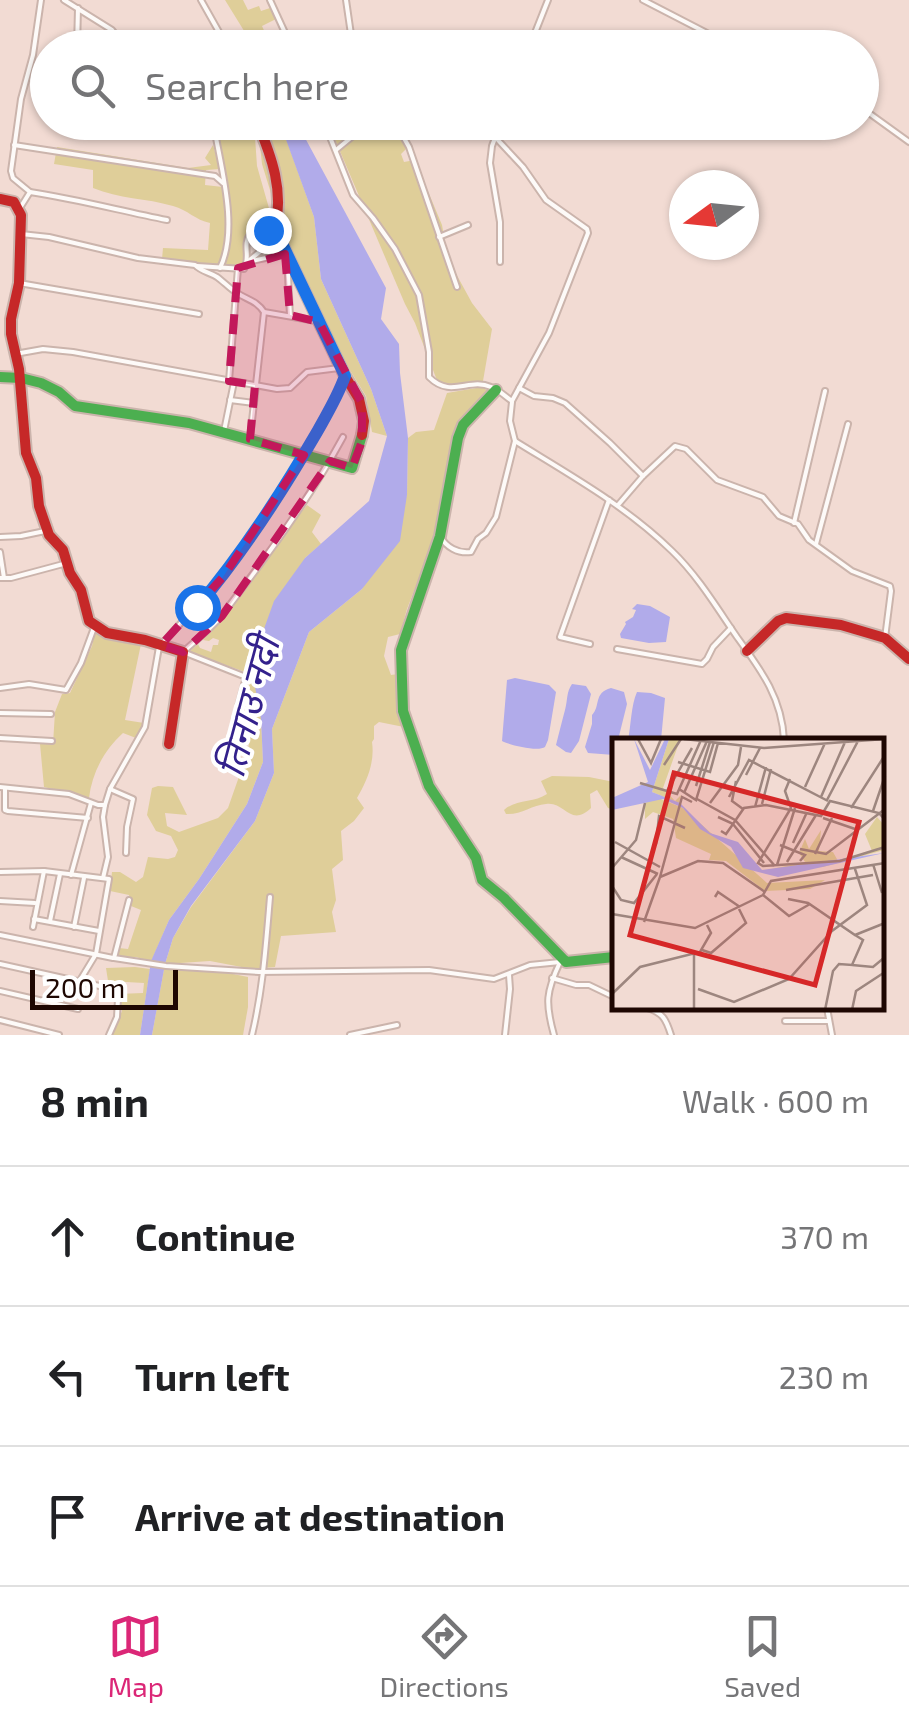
<!DOCTYPE html>
<meta charset="utf-8">
<style>
body{margin:0;font-family:"Exo 2","Noto Sans Devanagari",sans-serif;background:#f2f2f2;color:#202124}
.compass{position:absolute;left:669px;top:170px;width:90px;height:90px;border-radius:50%;background:#fff;box-shadow:0 2px 8px #0004;rotate:255deg}
.scale{position:absolute;left:30px;bottom:25px;width:148px;box-sizing:border-box;padding-left:10px;border:5px solid #1e0702;border-top:0;font-size:28px;line-height:35px;white-space:nowrap;color:#1e0702;-webkit-text-stroke:8px #fff;paint-order:stroke}
.stop{position:absolute;width:30px;height:30px;margin:-22px;border:8px solid #1a73e8;border-radius:50%;background:#fff}
.stop.end{background:#1a73e8;border-color:#fff;box-shadow:0 2px 10px #0008}
.list{margin:0;padding:0;list-style:none}
h2{display:flex;justify-content:space-between;align-items:center;height:130px;margin:0;padding:0 40px;font-size:42px}
h2 small{font-size:32px;font-weight:400;color:#757577}
.list li{display:grid;grid-template-columns:65px 1fr auto;gap:30px;align-items:center;box-sizing:border-box;height:140px;padding:0 40px;border-top:2px solid #e0e0e0}
.list b{display:block;font-size:38px;white-space:nowrap}
.list em{font-size:32px;font-style:normal;color:#757577}
.icon{flex:none;width:55px;height:55px;fill:none;stroke:currentColor;stroke-width:2;stroke-linecap:round;stroke-linejoin:round}
.map{position:relative;flex:none;width:909px;height:1035px;overflow:hidden}
.search{position:absolute;background:#fff;box-shadow:0 2px 8px #0004;left:30px;right:30px;top:30px;height:110px;display:flex;align-items:center;gap:25px;box-sizing:border-box;padding:0 35px;border-radius:55px;color:#757577;font-size:38px}
.sheet{height:550px;background:#fff}
nav{display:flex;justify-content:space-around;align-items:center;box-sizing:border-box;height:140px;border-top:2px solid #e0e0e0;background:#fff;font-size:28px;color:#757577}
nav a{display:grid;justify-items:center;gap:5px}
nav .on{color:#db2777}
.map>svg:first-child{display:block}
.green{fill:#dfce99}
.water{fill:#b1abea}
.lines{fill:none;stroke-linecap:round;stroke-linejoin:round}
.street-casing{stroke:#cbb4ac;stroke-width:8}
.fast-casing{stroke:#cbb4ac;stroke-width:14}
.jam-casing{stroke:#cbb4ac;stroke-width:14}
.street{stroke:#fdfaf8;stroke-width:4}
.fast{stroke:#4caf50;stroke-width:10}
.jam{stroke:#c62828;stroke-width:10}
.route{stroke:#1a73e8;stroke-width:12}
.marked{fill:#c2185b;fill-opacity:0.2;stroke:#c2185b;stroke-width:8;stroke-dasharray:20 12;stroke-linejoin:round}
.labels{text-anchor:middle;dominant-baseline:central;stroke-width:8;stroke-linejoin:round;paint-order:stroke}
.water-label{font-size:38px;font-style:italic;fill:#33218c;stroke:#fff}
.inset-road{fill:none;stroke:#9d867f;stroke-width:2.5}
.view{fill:#d62828;fill-opacity:0.15;stroke:#d62828;stroke-width:5}
.inset-edge{fill:none;stroke:#1e0702;stroke-width:5}
</style>
<div class="map">
<svg width="909" height="1035" viewBox="0 0 909 1035">
<rect width="100%" height="100%" fill="#f2dbd3"/>
<g class="green">
<path d="M 225,0 L 243,0 L 248,10 L 259,6 L 261,11 L 270,8 L 276,19 L 262,26 L 271,46 L 284,44 L 286,47 L 254,47 Z"/>
<path d="M 216,123 L 254,123 L 257,166 L 274,226 L 249,232 L 245,239 L 245,267 L 226,265 L 230,213 Z"/>
<path d="M 259,123 L 280,123 L 282,127 L 314,217 L 321,279 L 371,389 L 387,436 L 372,432 L 366,396 L 340,354 L 289,252 L 262,164 L 260,146 L 263,139 Z"/>
<path d="M 328,123 L 392,123 L 406,149 L 401,154 L 404,162 L 415,160 L 442,225 L 448,259 L 472,303 L 492,329 L 483,381 L 460,385 L 438,383 L 415,323 L 405,304 Z"/>
<path d="M 213,145 L 220,169 L 206,170 L 205,185 L 223,187 L 226,219 L 223,259 L 220,266 L 162,259 L 163,248 L 208,250 L 210,223 C 195,220 188,210 173,206 C 146,198 119,199 93,188 L 93,170 L 54,164 L 57,147 L 188,168 L 211,165 L 205,158 Z"/>
<path d="M 482,387 L 488,391 L 472,412 L 453,451 L 434,539 L 407,609 L 400,634 L 388,637 L 384,656 L 391,675 L 398,674 L 398,699 L 404,727 L 379,722 L 374,726 L 374,739 L 372,742 C 375,762 367,781 357,798 L 364,808 L 354,821 L 341,831 L 343,860 L 332,869 L 336,900 L 332,912 L 336,932 L 281,936 L 275,967 L 252,969 L 210,961 L 165,964 L 173,938 L 191,907 L 255,821 L 274,773 L 272,729 L 309,632 L 362,589 L 407,495 L 408,438 L 416,432 L 434,430 L 447,393 Z"/>
<path d="M 307,505 L 321,515 L 312,532 L 321,544 L 305,558 L 261,719 L 263,762 L 247,804 L 199,879 L 169,920 L 151,962 L 136,957 L 118,957 L 119,948 L 128,949 L 141,910 L 131,906 L 129,895 L 110,891 L 112,872 L 120,872 L 136,882 L 143,877 L 148,857 L 168,859 L 175,857 L 178,850 L 171,836 L 156,831 L 147,815 L 152,788 L 158,786 L 173,787 L 187,815 L 165,813 L 167,826 L 179,832 L 218,818 L 228,808 L 248,751 L 250,736 L 247,713 L 248,673 L 189,652 L 198,644 L 200,648 L 211,652 L 213,645 L 218,645 L 219,640 L 213,638 L 209,641 L 203,640 Z"/>
<path d="M 95,632 L 141,644 L 125,720 L 144,723 L 136,738 L 123,733 C 104,750 92,773 89,798 L 44,787 L 40,744 L 53,744 L 55,712 L 62,694 L 70,693 L 92,646 Z"/>
<path d="M 552,776 L 589,777 L 614,782 L 614,810 L 608,808 L 597,790 L 590,794 L 591,808 C 570,828 565,801 546,804 C 532,805 521,815 506,814 L 504,810 C 516,799 534,803 547,794 L 541,781 Z"/>
<path d="M 135,967 L 150,969 L 140,1035 L 112,1035 L 122,1011 L 118,994 L 143,993 L 144,983 L 108,981 L 106,968 Z"/>
<path d="M 164,969 L 223,972 L 248,977 L 248,1007 L 243,1035 L 152,1035 Z"/>
</g>
<g class="water">
<path d="M 280,123 L 297,123 L 386,288 L 381,319 L 399,344 L 400,373 L 408,438 L 407,495 L 400,541 L 362,589 L 309,632 L 272,729 L 274,773 L 255,821 L 191,906 L 173,938 L 165,964 L 152,1035 L 140,1035 L 151,961 L 169,920 L 199,879 L 247,804 L 263,762 L 261,719 L 251,665 L 274,601 L 305,558 L 369,501 L 387,436 L 371,389 L 321,279 L 314,217 Z"/>
<path d="M 637,604 L 650,606 L 670,617 L 666,642 L 649,643 L 621,638 L 620,634 L 626,624 L 625,622 L 633,617 L 636,610 L 632,609 Z"/>
<path d="M 515,678 L 549,685 L 556,692 L 548,740 C 547,742 546,745 545,747 C 538,752 509,745 502,741 L 507,680 Z"/>
<path d="M 572,684 L 586,686 L 591,694 L 579,741 L 571,753 L 566,752 L 556,745 C 559,733 562,721 565,710 C 568,699 566,693 572,684 Z"/>
<path d="M 611,688 L 624,692 L 627,704 L 618,740 L 614,740 L 614,755 L 588,753 L 585,747 L 592,724 L 592,715 C 601,706 593,693 611,688 Z"/>
<path d="M 637,692 L 651,693 L 665,698 L 661,740 L 628,740 C 631,726 631,705 637,692 Z"/>
</g>
<g class="lines">
<g class="street-casing">
<g id="street">
<path d="M 64,0 L 112,30 L 126,48"/>
<path d="M 201,0 L 228,48"/>
<path d="M 270,0 L 292,48"/>
<path d="M 346,0 L 353,48"/>
<path d="M 643,0 L 736,48"/>
<path d="M 77,48 L 78,8"/>
<path d="M 529,48 L 548,0"/>
<path d="M 862,108 L 909,142"/>
<path d="M 209,122 L 214,127 C 221,168 239,229 220,268"/>
<path d="M 324,122 L 353,195 L 373,218 L 395,249 L 419,295 L 429,352 L 429,377 C 451,399 469,377 491,387 C 498,389 506,397 512,401 L 549,333 L 588,233 L 587,229 L 546,200 L 523,167 L 496,138"/>
<path d="M 395,122 L 409,147 L 457,287"/>
<path d="M 14,145 L 215,176 L 223,183"/>
<path d="M 336,150 L 370,122"/>
<path d="M 30,192 C 77,199 121,211 167,220"/>
<path d="M 20,208 L 30,192 L 13,178 L 11,171 L 21,99 L 33,55 L 41,0"/>
<path d="M 21,234 L 49,237 L 138,258 L 195,265 C 202,272 209,272 217,277 C 224,282 230,289 237,293 C 248,300 257,301 264,312 L 316,321"/>
<path d="M 274,234 L 267,246 L 247,262 L 285,254"/>
<path d="M 439,237 L 468,225"/>
<path d="M 290,262 L 288,275 L 290,316"/>
<path d="M 500,262 L 500,222 L 490,163 L 492,146 L 501,122"/>
<path d="M 197,266 L 244,269 C 251,257 242,245 250,234 L 275,229"/>
<path d="M 19,283 L 199,314"/>
<path d="M 15,354 L 43,349 L 73,352 L 277,389 L 290,388 L 307,372 L 339,368"/>
<path d="M 229,381 L 238,268"/>
<path d="M 519,388 L 534,396 L 553,398 L 565,403 L 610,443 L 643,476"/>
<path d="M 230,400 L 254,403"/>
<path d="M 512,402 L 510,421 L 515,441 C 570,475 626,506 672,551 C 698,576 717,608 737,637 C 761,670 782,698 784,740"/>
<path d="M 224,431 L 234,382"/>
<path d="M 250,439 L 264,312"/>
<path d="M 618,505 L 643,476 L 675,446 L 686,449 L 717,480 L 763,497 L 779,516 L 798,524 L 809,540 L 852,571 L 890,586 L 891,591 L 885,638"/>
<path d="M 794,523 L 825,391"/>
<path d="M 440,536 C 446,547 458,554 471,552 L 478,539 L 486,533 L 496,517 L 515,441"/>
<path d="M 0,537 L 21,536 L 45,531"/>
<path d="M 816,544 L 848,424"/>
<path d="M 0,552 L 4,578"/>
<path d="M 0,578 L 11,578 L 67,563"/>
<path d="M 590,644 L 560,637 L 609,500"/>
<path d="M 617,649 L 702,664 L 707,659 L 713,647 L 731,628"/>
<path d="M 0,688 L 29,684 L 66,690 L 81,663 L 95,625"/>
<path d="M 238,707 L 246,677 L 183,652 C 196,640 212,628 223,614 C 266,557 309,500 343,437"/>
<path d="M 0,713 L 51,714"/>
<path d="M 0,738 L 52,741"/>
<path d="M 0,787 L 69,794 L 98,805 L 105,805"/>
<path d="M 5,788 L 5,810 L 8,811 L 88,818"/>
<path d="M 110,789 L 133,799 L 127,827 L 126,853"/>
<path d="M 0,872 L 44,871 L 109,879 L 96,954 L 79,982"/>
<path d="M 71,875 L 91,803"/>
<path d="M 103,878 L 108,857 L 103,817 L 105,805 L 110,789 L 145,727 L 159,647 L 223,577 L 262,523 L 331,408 L 344,379"/>
<path d="M 129,900 L 114,958 L 166,966 L 259,972 L 429,970 L 494,979 L 530,965 L 560,962"/>
<path d="M 0,901 L 35,903"/>
<path d="M 34,919 L 99,931"/>
<path d="M 50,921 L 60,874"/>
<path d="M 33,927 L 44,871"/>
<path d="M 74,927 L 84,878"/>
<path d="M 0,935 L 113,958"/>
<path d="M 0,964 L 104,987 L 118,999 L 117,1017 L 109,1035"/>
<path d="M 552,978 L 576,985 L 589,985 L 614,997"/>
<path d="M 0,991 L 78,1009"/>
<path d="M 647,1008 C 663,1013 666,1019 671,1035"/>
<path d="M 827,1008 L 832,1035"/>
<path d="M 0,1020 L 59,1035"/>
<path d="M 785,1021 L 829,1021"/>
<path d="M 252,1035 C 263,989 266,944 270,897"/>
<path d="M 350,1035 L 397,1025"/>
<path d="M 505,1035 L 510,989 L 509,975"/>
<path d="M 554,1035 C 545,1003 546,992 560,962"/>
</g>
</g>
<g class="fast-casing">
<g id="fast">
<path d="M 0,377 L 21,378 L 41,383 L 59,392 L 75,406 L 189,423 L 352,468 L 362,435"/>
<path d="M 496,390 L 463,425 L 458,438 L 440,536 L 401,650 L 403,711 L 429,786 L 476,858 L 482,880 L 504,898 L 566,962 L 614,957"/>
</g>
</g>
<g class="jam-casing">
<g id="jam">
<path d="M 257,122 C 272,157 284,191 275,229 L 345,376 L 359,399 L 364,421 L 362,435"/>
<path d="M 0,199 L 14,202 L 21,215 L 19,283 L 11,319 L 11,334 L 19,369 L 26,453 L 36,478 L 39,506 L 49,535 L 63,550 L 70,573 L 81,590 L 89,621 L 107,633 L 145,640 L 183,652 L 169,744"/>
<path d="M 747,651 L 778,621 L 786,618 L 841,625 L 885,638 L 909,659"/>
</g>
</g>
<use href="#street" class="street"/>
<use href="#fast" class="fast"/>
<use href="#jam" class="jam"/>
</g>
<g class="lines">
<path class="route" d="M 197,607 C 243,553 281,494 317,432 C 327,414 338,396 345,376 L 275,229 L 268,230"/>
</g>
<path class="marked" d="M 285,254 L 290,315 L 319,322 L 362,403 L 362,441 L 352,468 L 330,461 L 222,616 L 183,652 L 161,645 L 223,577 L 304,455 L 250,439 L 255,385 L 229,381 L 238,268 Z"/>
<g class="labels">
<g class="water-label">
<text transform="translate(247 707) rotate(-75)">तिनाउ नदी</text>
</g>
</g>
<g transform="translate(612 738)">
<rect width="272" height="272" fill="#f2dbd3"/>
<path d="M 57,1 L 68,2 L 51,50 L 63,63 L 69,57 L 67,65 L 40,54 ZM 44,59 L 71,70 L 155,145 L 213,142 L 198,151 L 153,153 L 114,123 L 97,122 L 99,116 L 64,100 L 61,81 L 41,74 L 33,81 L 33,63 ZM 265,79 L 272,87 L 272,112 L 211,129 L 150,133 L 193,124 L 187,115 L 193,101 L 197,111 L 209,92 L 207,113 L 221,114 L 226,123 L 260,113 L 253,96 Z" fill="#dfce99"/>
<path d="M 22,1 L 38,32 L 53,1 L 57,1 L 40,54 L 68,65 L 98,95 L 126,104 L 150,132 L 272,115 L 166,139 L 131,130 L 119,109 L 88,91 L 71,70 L 51,61 L 0,72 L 0,60 L 36,44 Z" fill="#b1abea"/>
<path class="inset-road" d="M 26,1 L 39,25 L 49,1M 72,1 L 152,10 L 273,1M 66,24 L 98,34 L 106,5M 52,27 L 69,1M 134,37 L 148,10M 178,41 L 173,53 L 179,70 L 146,125 L 151,128 L 228,123 L 273,109M 124,43 L 120,63 L 131,71M 28,45 L 55,53 L 80,10M 84,48 L 98,4M 193,49 L 213,5M 67,51 L 84,62 L 102,4M 55,53 L 65,56 L 89,2M 72,55 L 95,3M 117,59 L 137,22 L 216,63M 209,59 L 233,4M 85,61 L 123,82 L 163,128M 215,62 L 246,3M 98,65 L 126,27 L 129,9M 150,66 L 159,31M 143,69 L 154,29M 239,70 L 273,17M 261,73 L 273,38M 106,79 L 121,86 L 132,70 L 154,67 L 209,78 L 218,63 L 267,75 L 273,82M 211,80 L 246,92M 109,93 L 114,96 L 121,86 L 152,125M 3,104 L 48,129M 181,105 L 195,74M 44,106 L 47,78 L 73,90M 168,107 L 193,117 L 188,123M 188,111 L 214,116 L 273,71M 203,116 L 220,80M 9,119 L 46,136M 175,124 L 204,77M 261,126 L 270,155M 165,127 L 183,70M 0,130 L 24,102 L 33,65M 48,139 L 70,59 L 80,64M 0,148 L 9,162 L 22,165 L 45,136M 174,152 L 261,137M 103,159 L 106,154 L 128,169M 176,161 L 196,165 L 243,197 L 273,185M 198,166 L 177,178 L 151,157 L 159,143 L 273,125M 0,176 L 83,190 L 151,157M 32,184 L 48,139 L 86,123 L 111,125 L 153,154M 90,212 L 99,215 L 134,185 L 127,171M 240,227 L 261,229 L 273,219M 86,251 L 122,264 L 177,241 L 220,193 L 255,167 L 243,131M 0,256 L 28,229 L 88,214 L 99,195 L 95,187M 82,272 L 82,217M 213,272 L 221,233 L 227,226 L 240,227 L 251,202 L 243,197M 240,272 L 244,253 L 273,234"/>
<path class="view" d="M 62,35 L 247,84 L 203,247 L 18,197 Z"/>
<rect width="272" height="272" class="inset-edge"/>
</g>
</svg>
<svg class="compass" viewBox="-18 -18 36 36"><path d="M0-13l5 13h-10z" fill="#e53935"/><path d="M0 13l5-13h-10z" fill="#757577"/></svg>
<div class="scale">200 m</div>
<div class="stop" style="left:197px;top:607px"></div>
<div class="stop end" style="left:268px;top:230px"></div>
<div class="search"><svg class="icon" aria-label="search" viewBox="0 0 24 24"><circle cx="10" cy="10" r="6"/><path d="M15 15l6 6"/></svg>Search here</div>
</div>
<section class="sheet">
<h2>8 min<small>Walk · 600 m</small></h2>
<ul class="list">
<li><svg class="icon" aria-label="ahead" viewBox="0 0 24 24"><path d="M12 20V5M6 11l6-6 6 6"/></svg><div><b>Continue</b></div><em>370 m</em></li>
<li><svg class="icon" aria-label="left" viewBox="0 0 24 24"><path d="M17 20v-9H6M10 6l-5 5 5 5"/></svg><div><b>Turn left</b></div><em>230 m</em></li>
<li><svg class="icon" aria-label="arrive" viewBox="0 0 24 24"><path d="M6 21V4h12l-3 4 3 4H6"/></svg><div><b>Arrive at destination</b></div></li>
</ul>
</section>
<nav>
<a class="on"><svg class="icon" aria-label="map" viewBox="0 0 24 24"><path d="M3 6l6-2 6 2 6-2v14l-6 2-6-2-6 2zM9 4v14M15 6v14"/></svg>Map</a>
<a><svg class="icon" aria-label="directions" viewBox="0 0 24 24"><path d="M12 3l9 9-9 9-9-9zM9 14v-3h6M13 9l2 2-2 2"/></svg>Directions</a>
<a><svg class="icon" aria-label="saved" viewBox="0 0 24 24"><path d="M7 4h10v16l-5-4-5 4z"/></svg>Saved</a>
</nav>
